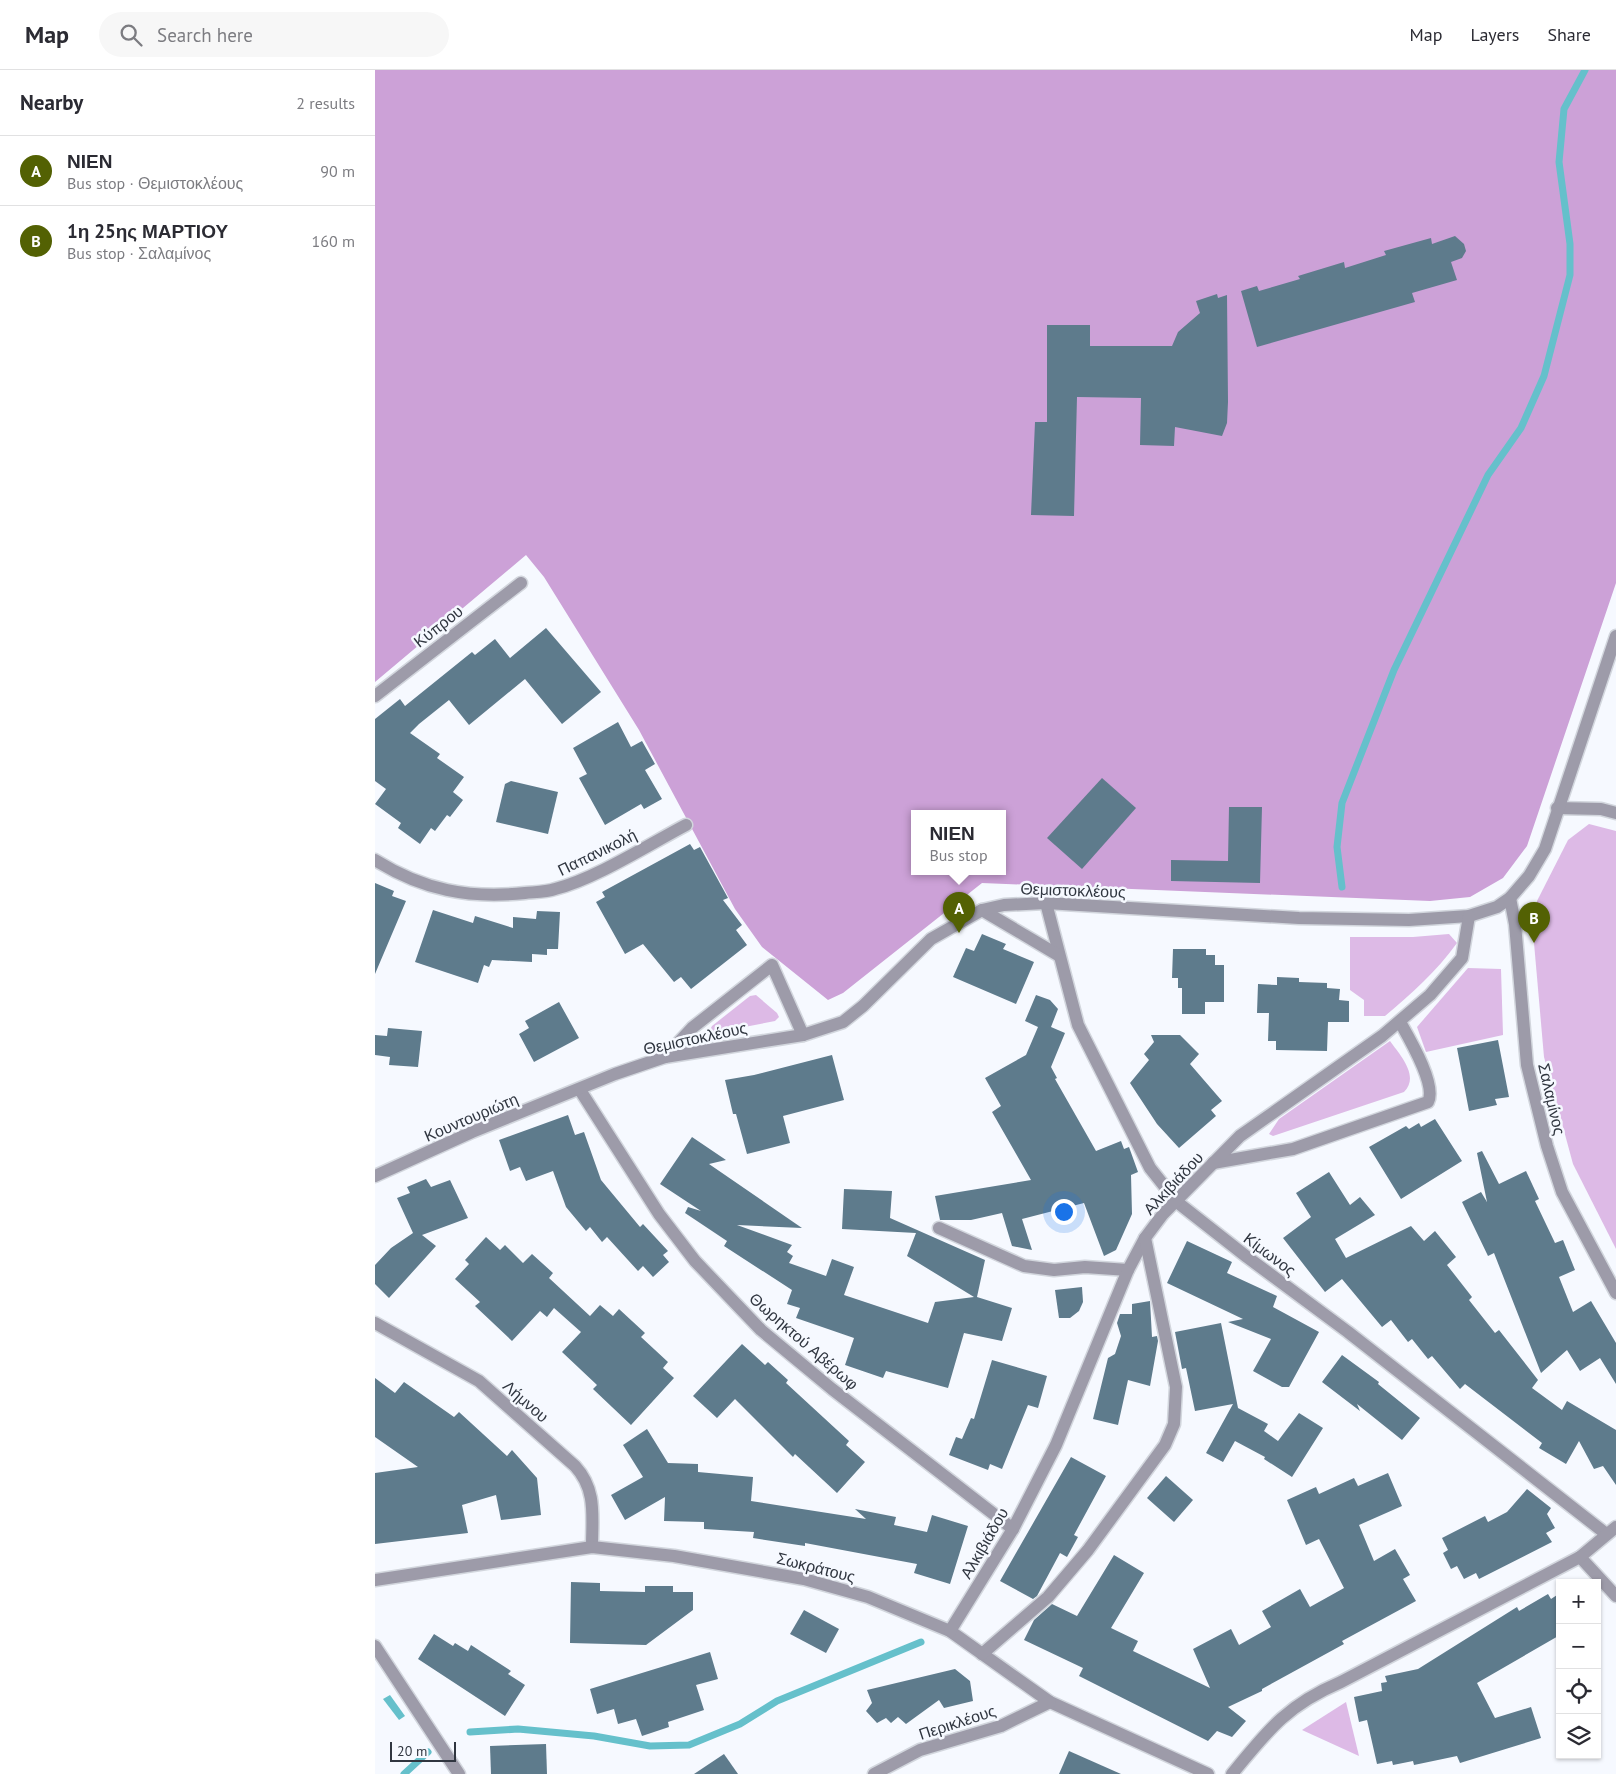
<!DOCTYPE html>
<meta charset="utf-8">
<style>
body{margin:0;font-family:"PT Sans",sans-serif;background:#f7f7f7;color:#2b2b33}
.controls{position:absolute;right:15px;bottom:15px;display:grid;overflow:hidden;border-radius:0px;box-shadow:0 1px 4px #0004}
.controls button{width:45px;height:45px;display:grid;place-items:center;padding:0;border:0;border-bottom:1px solid #e1e1e2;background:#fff;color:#2b2b33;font:25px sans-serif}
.scale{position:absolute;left:15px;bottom:12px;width:66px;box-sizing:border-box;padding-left:5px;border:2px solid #303640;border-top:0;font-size:14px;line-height:18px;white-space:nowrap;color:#303640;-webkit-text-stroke:4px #f6f9ff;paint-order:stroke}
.you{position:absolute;left:688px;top:1141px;width:18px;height:18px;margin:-12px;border:4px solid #fff;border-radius:50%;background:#1a73e8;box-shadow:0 0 0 8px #1a73e833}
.badge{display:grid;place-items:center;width:32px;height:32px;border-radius:50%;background:#536103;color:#fff;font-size:16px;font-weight:700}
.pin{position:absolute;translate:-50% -41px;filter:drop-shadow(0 1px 2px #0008)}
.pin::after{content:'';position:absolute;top:26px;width:18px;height:15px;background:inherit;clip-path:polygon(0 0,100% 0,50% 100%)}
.popup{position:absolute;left:536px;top:740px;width:95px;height:65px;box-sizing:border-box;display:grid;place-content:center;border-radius:0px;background:#fff;filter:drop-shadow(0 1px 4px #0005);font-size:16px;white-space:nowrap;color:#7c7c81}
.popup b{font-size:19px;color:#2b2b33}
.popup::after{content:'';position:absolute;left:50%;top:100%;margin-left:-10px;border:10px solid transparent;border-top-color:#fff}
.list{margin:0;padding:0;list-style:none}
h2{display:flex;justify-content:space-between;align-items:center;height:65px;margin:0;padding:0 20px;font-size:21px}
h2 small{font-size:16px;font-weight:400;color:#7c7c81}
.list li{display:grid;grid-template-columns:32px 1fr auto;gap:15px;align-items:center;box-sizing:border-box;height:70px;padding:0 20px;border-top:1px solid #e1e1e2}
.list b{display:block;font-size:19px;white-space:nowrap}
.list p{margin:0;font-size:16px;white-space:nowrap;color:#7c7c81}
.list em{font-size:16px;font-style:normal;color:#7c7c81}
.icon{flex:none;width:28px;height:28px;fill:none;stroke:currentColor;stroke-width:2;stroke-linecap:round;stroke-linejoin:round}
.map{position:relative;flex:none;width:1241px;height:1704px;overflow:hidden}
header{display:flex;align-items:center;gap:30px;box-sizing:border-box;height:70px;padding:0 25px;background:#fff;border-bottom:1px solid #e1e1e2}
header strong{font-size:24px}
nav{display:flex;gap:28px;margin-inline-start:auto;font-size:18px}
.search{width:350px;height:45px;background:#f7f7f7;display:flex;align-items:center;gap:12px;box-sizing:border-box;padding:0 18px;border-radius:28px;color:#7c7c81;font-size:19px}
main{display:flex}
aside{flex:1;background:#fff}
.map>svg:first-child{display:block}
.green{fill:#ddbae6}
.forest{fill:#cca1d7;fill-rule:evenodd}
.water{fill:#65c0cb}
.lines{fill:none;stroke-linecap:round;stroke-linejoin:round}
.stream{stroke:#65c0cb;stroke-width:7}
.building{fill:#5e7b8c}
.minor-casing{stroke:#d2d6dd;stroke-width:15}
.minor{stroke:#9d9ba9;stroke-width:12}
.labels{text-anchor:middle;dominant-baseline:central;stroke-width:5;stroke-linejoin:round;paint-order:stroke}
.street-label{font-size:16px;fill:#303640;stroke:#f6f9ff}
</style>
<header>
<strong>Map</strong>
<div class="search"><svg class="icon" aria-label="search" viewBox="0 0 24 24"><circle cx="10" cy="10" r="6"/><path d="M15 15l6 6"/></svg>Search here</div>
<nav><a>Map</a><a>Layers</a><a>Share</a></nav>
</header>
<main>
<aside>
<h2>Nearby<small>2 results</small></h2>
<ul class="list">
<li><span class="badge">A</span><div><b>ΝΙΕΝ</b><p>Bus stop · Θεμιστοκλέους</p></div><em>90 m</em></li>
<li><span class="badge">B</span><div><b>1η 25ης ΜΑΡΤΙΟΥ</b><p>Bus stop · Σαλαμίνος</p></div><em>160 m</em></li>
</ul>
</aside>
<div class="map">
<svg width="1241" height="1704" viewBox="0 0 1241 1704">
<rect width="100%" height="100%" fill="#f6f9ff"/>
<g class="green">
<path d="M 1214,754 L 1241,761 L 1241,1179 L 1198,1094 L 1169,987 L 1159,873 L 1162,831 L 1193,770 Z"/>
<path d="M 1074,864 L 1082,873 C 1061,902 1037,923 1010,946 L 989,946 L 989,930 L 975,920 L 975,867 L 1038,867 Z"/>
<path d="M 1093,898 L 1126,899 L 1128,965 L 1051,982 L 1042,957 Z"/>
<path d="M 381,925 L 402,943 L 404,947 L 400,951 L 338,963 L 335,960 L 337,956 L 375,926 Z"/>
<path d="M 1015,971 C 1025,985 1045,1006 1029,1022 L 898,1066 L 894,1064 L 904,1049 Z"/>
<path d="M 971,1632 L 984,1686 L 927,1660 Z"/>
</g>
<path class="forest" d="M 0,0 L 1241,0 L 1241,513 L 1152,776 L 1128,808 L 1095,827 L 1055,831 L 607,813 L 468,923 L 453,930 L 387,877 L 360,839 L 264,660 L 169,507 L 151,485 L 0,612 ZM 540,744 L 628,744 L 628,802 L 540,802 Z"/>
<path class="water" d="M 15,1625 L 30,1646 L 24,1650 L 8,1629 Z"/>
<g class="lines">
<g class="stream">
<path d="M 967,817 L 962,777 L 967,733 L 1019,600 L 1113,405 L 1146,358 L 1169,306 L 1195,205 L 1195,174 L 1184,92 L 1189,39 L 1210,0"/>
<path d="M 95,1662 L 143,1659 L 219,1666 L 275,1676 L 314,1675 L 365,1654 L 402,1631 L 546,1572"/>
<path d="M 29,1704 L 53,1682"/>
</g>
</g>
<g class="building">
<path d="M 1080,166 L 1089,174 L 1091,181 L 1087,188 L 1076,192 L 1082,210 L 1037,223 L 1040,232 L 882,277 L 866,221 L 882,216 L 884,221 L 925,209 L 923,206 L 969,192 L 970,198 L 1011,185 L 1009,181 L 1056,168 L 1057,174 Z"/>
<path d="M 842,224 L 843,228 L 852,225 L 853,332 L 852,353 L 847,366 L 800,357 L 799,376 L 765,375 L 766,328 L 702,327 L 699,446 L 656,445 L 660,352 L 672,352 L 672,255 L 715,255 L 715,276 L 797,276 L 803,262 L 825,243 L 821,231 Z"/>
<path d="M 171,558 L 226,622 L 187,654 L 150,609 L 94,655 L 74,630 L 44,654 L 35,663 L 65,684 L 62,688 L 89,707 L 78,722 L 88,730 L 75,747 L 72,745 L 60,761 L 56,758 L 45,774 L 23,758 L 26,753 L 0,734 L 11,719 L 0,711 L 0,649 L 25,629 L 30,636 L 97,582 L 100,585 L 120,569 L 135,588 Z"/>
<path d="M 243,652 L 256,677 L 267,671 L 280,694 L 270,700 L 287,729 L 269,739 L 266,734 L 230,755 L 204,708 L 212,704 L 198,678 Z"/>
<path d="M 727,708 L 761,738 L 707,799 L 672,768 Z"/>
<path d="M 136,711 L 183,722 L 173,764 L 121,752 L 130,714 Z"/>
<path d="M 854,737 L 887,737 L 885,813 L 796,811 L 796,790 L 853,791 Z"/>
<path d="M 315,774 L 319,780 L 325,777 L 353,828 L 348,830 L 367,855 L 361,860 L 372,875 L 316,919 L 306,907 L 299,912 L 268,874 L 250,884 L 221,832 L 230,827 L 227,822 Z"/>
<path d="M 0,813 L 19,821 L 17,826 L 31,831 L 0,904 Z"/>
<path d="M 58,840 L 98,853 L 100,846 L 138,858 L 138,847 L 161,849 L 162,841 L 185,842 L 183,879 L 172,879 L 172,885 L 157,884 L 157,892 L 117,890 L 114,897 L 109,895 L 103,913 L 40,892 Z"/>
<path d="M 607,864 L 631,874 L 628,879 L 659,892 L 641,934 L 578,907 L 591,878 L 599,881 Z"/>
<path d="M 798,879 L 831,879 L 831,885 L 840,885 L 840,895 L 849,895 L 849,932 L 830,932 L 830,944 L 807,944 L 807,918 L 803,918 L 803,908 L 797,908 Z"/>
<path d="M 902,907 L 924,908 L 924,912 L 952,913 L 952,918 L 965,919 L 964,930 L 974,931 L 974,952 L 953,952 L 952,981 L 901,980 L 901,971 L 893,971 L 894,943 L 882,943 L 883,914 L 902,915 Z"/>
<path d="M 661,925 L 675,930 L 683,939 L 676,957 L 690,963 L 676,997 L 682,1008 L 680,1009 L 721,1081 L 746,1071 L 749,1079 L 754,1077 L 763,1102 L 756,1105 L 757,1144 L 741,1180 L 729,1186 L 709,1133 L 647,1149 L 657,1180 L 637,1176 L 627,1143 L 596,1150 L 565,1150 L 560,1126 L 656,1110 L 617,1042 L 626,1036 L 610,1008 L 651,985 L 663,957 L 650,951 Z"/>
<path d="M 184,932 L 204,968 L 159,992 L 144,964 L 154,958 L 150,951 Z"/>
<path d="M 13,958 L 47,961 L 43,997 L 14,995 L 15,987 L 0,985 L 0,965 L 12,966 Z"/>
<path d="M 776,965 L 805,965 L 824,984 L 815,994 L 847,1031 L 836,1040 L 841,1046 L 804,1078 L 782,1054 L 755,1013 L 774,990 L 769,984 L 779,972 Z"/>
<path d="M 1123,970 L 1134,1027 L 1120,1029 L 1122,1035 L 1094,1041 L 1082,978 Z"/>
<path d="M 457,985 L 469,1030 L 408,1046 L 415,1073 L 372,1084 L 361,1044 L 358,1044 L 350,1010 L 379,1005 Z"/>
<path d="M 193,1045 L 200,1065 L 209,1062 L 226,1110 L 265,1157 L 268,1154 L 293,1181 L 288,1185 L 294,1192 L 278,1207 L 268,1196 L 263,1201 L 232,1167 L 227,1172 L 215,1157 L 211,1161 L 191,1137 L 178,1101 L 151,1111 L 145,1097 L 135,1101 L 124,1070 Z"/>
<path d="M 1060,1049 L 1087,1091 L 1026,1129 L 994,1077 L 1031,1056 L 1034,1059 L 1044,1053 L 1046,1057 Z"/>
<path d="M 317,1067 L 351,1090 L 334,1094 L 427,1158 L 362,1155 L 417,1175 L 412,1182 L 418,1186 L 414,1193 L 451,1206 L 457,1189 L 479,1197 L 469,1225 L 553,1253 L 560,1232 L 599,1227 L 532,1186 L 541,1163 L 467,1159 L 469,1119 L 517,1121 L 515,1148 L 610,1190 L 602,1227 L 637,1238 L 627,1271 L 589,1263 L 573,1318 L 511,1301 L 508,1308 L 470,1295 L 479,1268 L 421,1248 L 425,1238 L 412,1234 L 417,1220 L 349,1176 L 352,1171 L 310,1143 L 313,1137 L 326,1141 L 285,1114 Z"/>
<path d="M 1107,1081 L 1124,1114 L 1151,1101 L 1164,1129 L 1160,1131 L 1180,1173 L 1188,1170 L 1200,1200 L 1184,1207 L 1198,1242 L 1216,1231 L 1241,1273 L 1241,1314 L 1225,1288 L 1205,1301 L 1192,1280 L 1166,1303 L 1119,1183 L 1113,1186 L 1087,1132 L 1106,1122 L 1112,1132 L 1102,1083 Z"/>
<path d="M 954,1102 L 975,1135 L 985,1127 L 1000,1145 L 960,1169 L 971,1188 L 1036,1156 L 1049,1171 L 1060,1161 L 1081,1187 L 1072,1195 L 1097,1227 L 1094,1230 L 1120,1263 L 1124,1260 L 1163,1310 L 1157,1318 L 1187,1340 L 1192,1331 L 1241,1360 L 1241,1415 L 1228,1396 L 1219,1399 L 1204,1371 L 1191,1394 L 1164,1378 L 1167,1373 L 1090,1314 L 1085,1319 L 1057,1286 L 1053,1289 L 1037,1269 L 1033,1272 L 1016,1250 L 1007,1257 L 967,1209 L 950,1222 L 908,1168 L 936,1147 L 921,1123 Z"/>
<path d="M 51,1109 L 56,1117 L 75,1110 L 93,1148 L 47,1165 L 61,1176 L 14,1228 L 0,1214 L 0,1195 L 16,1178 L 38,1163 L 22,1128 L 35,1123 L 32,1117 Z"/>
<path d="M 111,1167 L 125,1180 L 130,1175 L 148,1193 L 157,1184 L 178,1203 L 174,1208 L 215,1246 L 225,1235 L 238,1246 L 244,1239 L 270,1263 L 266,1267 L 293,1292 L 288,1298 L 299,1308 L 256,1355 L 218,1319 L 222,1315 L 187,1282 L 206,1262 L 179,1238 L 172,1247 L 165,1241 L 137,1271 L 100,1236 L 105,1232 L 80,1209 L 94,1194 L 90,1190 Z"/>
<path d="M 812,1171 L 857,1192 L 852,1203 L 902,1226 L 898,1237 L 944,1262 L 914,1317 L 907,1317 L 878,1301 L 896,1269 L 853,1252 L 868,1249 L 792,1213 Z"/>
<path d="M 707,1217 L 708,1232 L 704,1241 L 695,1248 L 684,1248 L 680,1220 Z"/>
<path d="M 775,1231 L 777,1267 L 782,1266 L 783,1271 L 775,1316 L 753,1310 L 743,1355 L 718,1349 L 733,1288 L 740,1284 L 746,1266 L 742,1253 L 745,1244 L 757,1244 L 757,1234 Z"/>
<path d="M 846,1253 L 863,1338 L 893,1354 L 889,1361 L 903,1371 L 924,1343 L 948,1358 L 917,1407 L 889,1389 L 890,1387 L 860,1371 L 848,1392 L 831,1383 L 858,1334 L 820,1341 L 811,1298 L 807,1299 L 800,1262 Z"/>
<path d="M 367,1274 L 390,1295 L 393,1292 L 413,1310 L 411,1313 L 474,1371 L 471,1375 L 490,1392 L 462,1423 L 420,1384 L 418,1387 L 360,1329 L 342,1348 L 318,1326 Z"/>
<path d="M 967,1285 L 1004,1312 L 1003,1314 L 1045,1348 L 1027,1370 L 982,1334 L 985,1341 L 947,1312 Z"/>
<path d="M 617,1290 L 672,1306 L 663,1338 L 653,1335 L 627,1399 L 615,1394 L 613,1400 L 574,1385 L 581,1367 L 587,1369 L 596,1348 L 599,1349 Z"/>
<path d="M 0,1308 L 20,1323 L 29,1312 L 79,1347 L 84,1342 L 132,1386 L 137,1380 L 162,1408 L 166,1445 L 126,1450 L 121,1425 L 87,1435 L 93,1463 L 0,1474 L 0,1403 L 43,1397 L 0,1367 Z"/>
<path d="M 272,1359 L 293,1393 L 323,1394 L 323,1402 L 378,1407 L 376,1431 L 491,1449 L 480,1439 L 521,1447 L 519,1455 L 552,1462 L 557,1445 L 593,1456 L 575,1514 L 539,1503 L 542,1494 L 430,1473 L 430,1476 L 378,1468 L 379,1462 L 329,1459 L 329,1452 L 289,1451 L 290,1427 L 250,1450 L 236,1425 L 268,1407 L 248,1375 Z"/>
<path d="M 696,1387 L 731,1406 L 699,1465 L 703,1467 L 692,1487 L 685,1483 L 662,1526 L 658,1529 L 625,1511 Z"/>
<path d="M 1013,1403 L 1027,1436 L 984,1455 L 999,1491 L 1020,1479 L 1035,1505 L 1028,1509 L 1041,1531 L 967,1571 L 969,1574 L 887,1619 L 887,1621 L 853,1637 L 871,1651 L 857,1667 L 842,1661 L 833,1671 L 704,1606 L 708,1598 L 649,1570 L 659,1550 L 677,1534 L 702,1546 L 739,1485 L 769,1503 L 736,1558 L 763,1571 L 758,1581 L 835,1618 L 818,1579 L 856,1559 L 864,1575 L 896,1557 L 887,1541 L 925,1519 L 935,1537 L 969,1518 L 944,1469 L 931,1475 L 912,1430 L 941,1417 L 944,1424 L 979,1408 L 983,1416 Z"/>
<path d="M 791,1406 L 818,1430 L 799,1452 L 772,1428 Z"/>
<path d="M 1152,1419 L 1176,1438 L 1172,1444 L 1180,1458 L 1171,1463 L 1177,1472 L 1104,1509 L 1101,1503 L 1089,1509 L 1082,1496 L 1076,1499 L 1068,1483 L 1073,1480 L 1067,1468 L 1110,1446 L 1113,1452 L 1132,1442 Z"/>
<path d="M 196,1512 L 225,1513 L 225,1521 L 270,1522 L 270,1516 L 298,1516 L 298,1522 L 318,1522 L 318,1540 L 271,1575 L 195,1573 Z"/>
<path d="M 1185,1523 L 1185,1565 L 1102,1613 L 1120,1648 L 1156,1637 L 1166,1668 L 1085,1693 L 1082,1686 L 1039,1695 L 1038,1691 L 1018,1695 L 1017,1691 L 1002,1694 L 992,1650 L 984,1652 L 979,1627 L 1007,1621 L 1006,1613 L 1012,1612 L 1010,1606 L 1043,1599 L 1142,1537 L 1144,1541 L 1173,1524 L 1176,1529 Z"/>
<path d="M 429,1540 L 464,1559 L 451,1583 L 415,1564 Z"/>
<path d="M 59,1564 L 78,1576 L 80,1573 L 93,1581 L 96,1575 L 136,1601 L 133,1604 L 150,1615 L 130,1646 L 43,1589 Z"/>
<path d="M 335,1582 L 343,1609 L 321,1615 L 329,1640 L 293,1652 L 294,1657 L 267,1666 L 261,1649 L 243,1654 L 239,1639 L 222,1644 L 215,1619 Z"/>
<path d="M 580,1599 L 595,1611 L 598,1631 L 569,1638 L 564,1630 L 531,1654 L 523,1647 L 516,1653 L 511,1648 L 502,1653 L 491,1641 L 497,1633 L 492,1620 Z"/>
<path d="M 171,1674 L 172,1704 L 116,1704 L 115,1676 Z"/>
<path d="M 694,1681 L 746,1704 L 684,1704 Z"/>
<path d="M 349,1684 L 363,1704 L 319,1704 Z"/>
</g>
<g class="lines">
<g class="minor-casing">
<g id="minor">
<path d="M 0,626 L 146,513"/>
<path d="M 1182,738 L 1226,739 L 1241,743"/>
<path d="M 0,790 C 48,820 94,829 150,823 C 160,822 171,822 180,819 C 220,809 273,775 311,755"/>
<path d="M 1135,828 L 1140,854 L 1152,995 L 1172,1076 L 1187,1122 L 1241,1223"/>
<path d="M 671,833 L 703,955 L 775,1098 L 802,1132 L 872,1187 L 973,1262 L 1230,1463"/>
<path d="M 607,840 L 683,885"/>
<path d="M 290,987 L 317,958 L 397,895 L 428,965"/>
<path d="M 205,1020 L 284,1144 L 320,1191 L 386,1260 L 457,1319 L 638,1459"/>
<path d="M 838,1093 L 918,1079 L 1053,1032 C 1062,1015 1034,968 1025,952"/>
<path d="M 0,1106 L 97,1062 L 240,1004 L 290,987 L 428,965 L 468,952 L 488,936 L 556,869 L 607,840 L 629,835 L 671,833 L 924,848 L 1034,850 L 1094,846 L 1122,837 L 1135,828 L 1154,806 L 1170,779 L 1241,566"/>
<path d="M 564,1158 L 649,1196 L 679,1200 L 710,1197 L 753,1200"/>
<path d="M 0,1253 L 104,1311 L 200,1396 C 222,1420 217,1446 217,1477"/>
<path d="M 1205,1487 L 1241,1526"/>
<path d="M 0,1510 L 217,1477 L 299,1486 L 429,1509 L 493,1527 L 575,1561 L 675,1632 L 833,1704"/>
<path d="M 575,1561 L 638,1459 L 681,1375 L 753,1200 L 770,1168 L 788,1144 L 865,1066 L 1007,966 L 1055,925 L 1087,888 L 1094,846"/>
<path d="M 0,1576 L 84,1704"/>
<path d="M 607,1584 L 673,1527 L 713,1480 L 790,1375 L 799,1354 L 801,1317 L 770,1168"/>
<path d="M 499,1704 L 545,1680 L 626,1656 L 675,1632"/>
<path d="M 857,1704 C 893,1660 912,1635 966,1612 L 1205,1487 L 1241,1457"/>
</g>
</g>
<use href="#minor" class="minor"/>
</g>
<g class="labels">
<g class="street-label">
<text transform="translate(63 556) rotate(-38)">Κύπρου</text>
<text transform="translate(222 782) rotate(-26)">Παπανικολή</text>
<text transform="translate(698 820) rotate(2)">Θεμιστοκλέους</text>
<text transform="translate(320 968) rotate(-12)">Θεμιστοκλέους</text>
<text transform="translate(1177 1029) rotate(77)">Σαλαμίνος</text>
<text transform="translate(96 1047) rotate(-23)">Κουντουριώτη</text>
<text transform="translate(798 1113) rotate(-47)">Αλκιβιάδου</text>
<text transform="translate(895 1184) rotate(37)">Κίμωνος</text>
<text transform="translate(429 1271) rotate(41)">Θωρηκτού Αβέρωφ</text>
<text transform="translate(151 1331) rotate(41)">Λήμνου</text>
<text transform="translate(609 1473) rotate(-60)">Αλκιβιάδου</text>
<text transform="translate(441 1497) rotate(14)">Σωκράτους</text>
<text transform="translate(582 1652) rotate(-18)">Περικλέους</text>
</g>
</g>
</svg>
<div class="controls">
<button>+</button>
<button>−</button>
<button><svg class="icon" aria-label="locate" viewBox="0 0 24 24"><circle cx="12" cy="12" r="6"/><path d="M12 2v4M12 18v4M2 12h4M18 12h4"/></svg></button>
<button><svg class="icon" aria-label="layers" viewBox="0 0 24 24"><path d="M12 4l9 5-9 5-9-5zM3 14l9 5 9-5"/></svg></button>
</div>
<div class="scale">20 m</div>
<div class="you"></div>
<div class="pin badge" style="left:584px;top:863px">A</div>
<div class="popup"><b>ΝΙΕΝ</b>Bus stop</div>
<div class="pin badge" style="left:1159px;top:873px">B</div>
</div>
</main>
